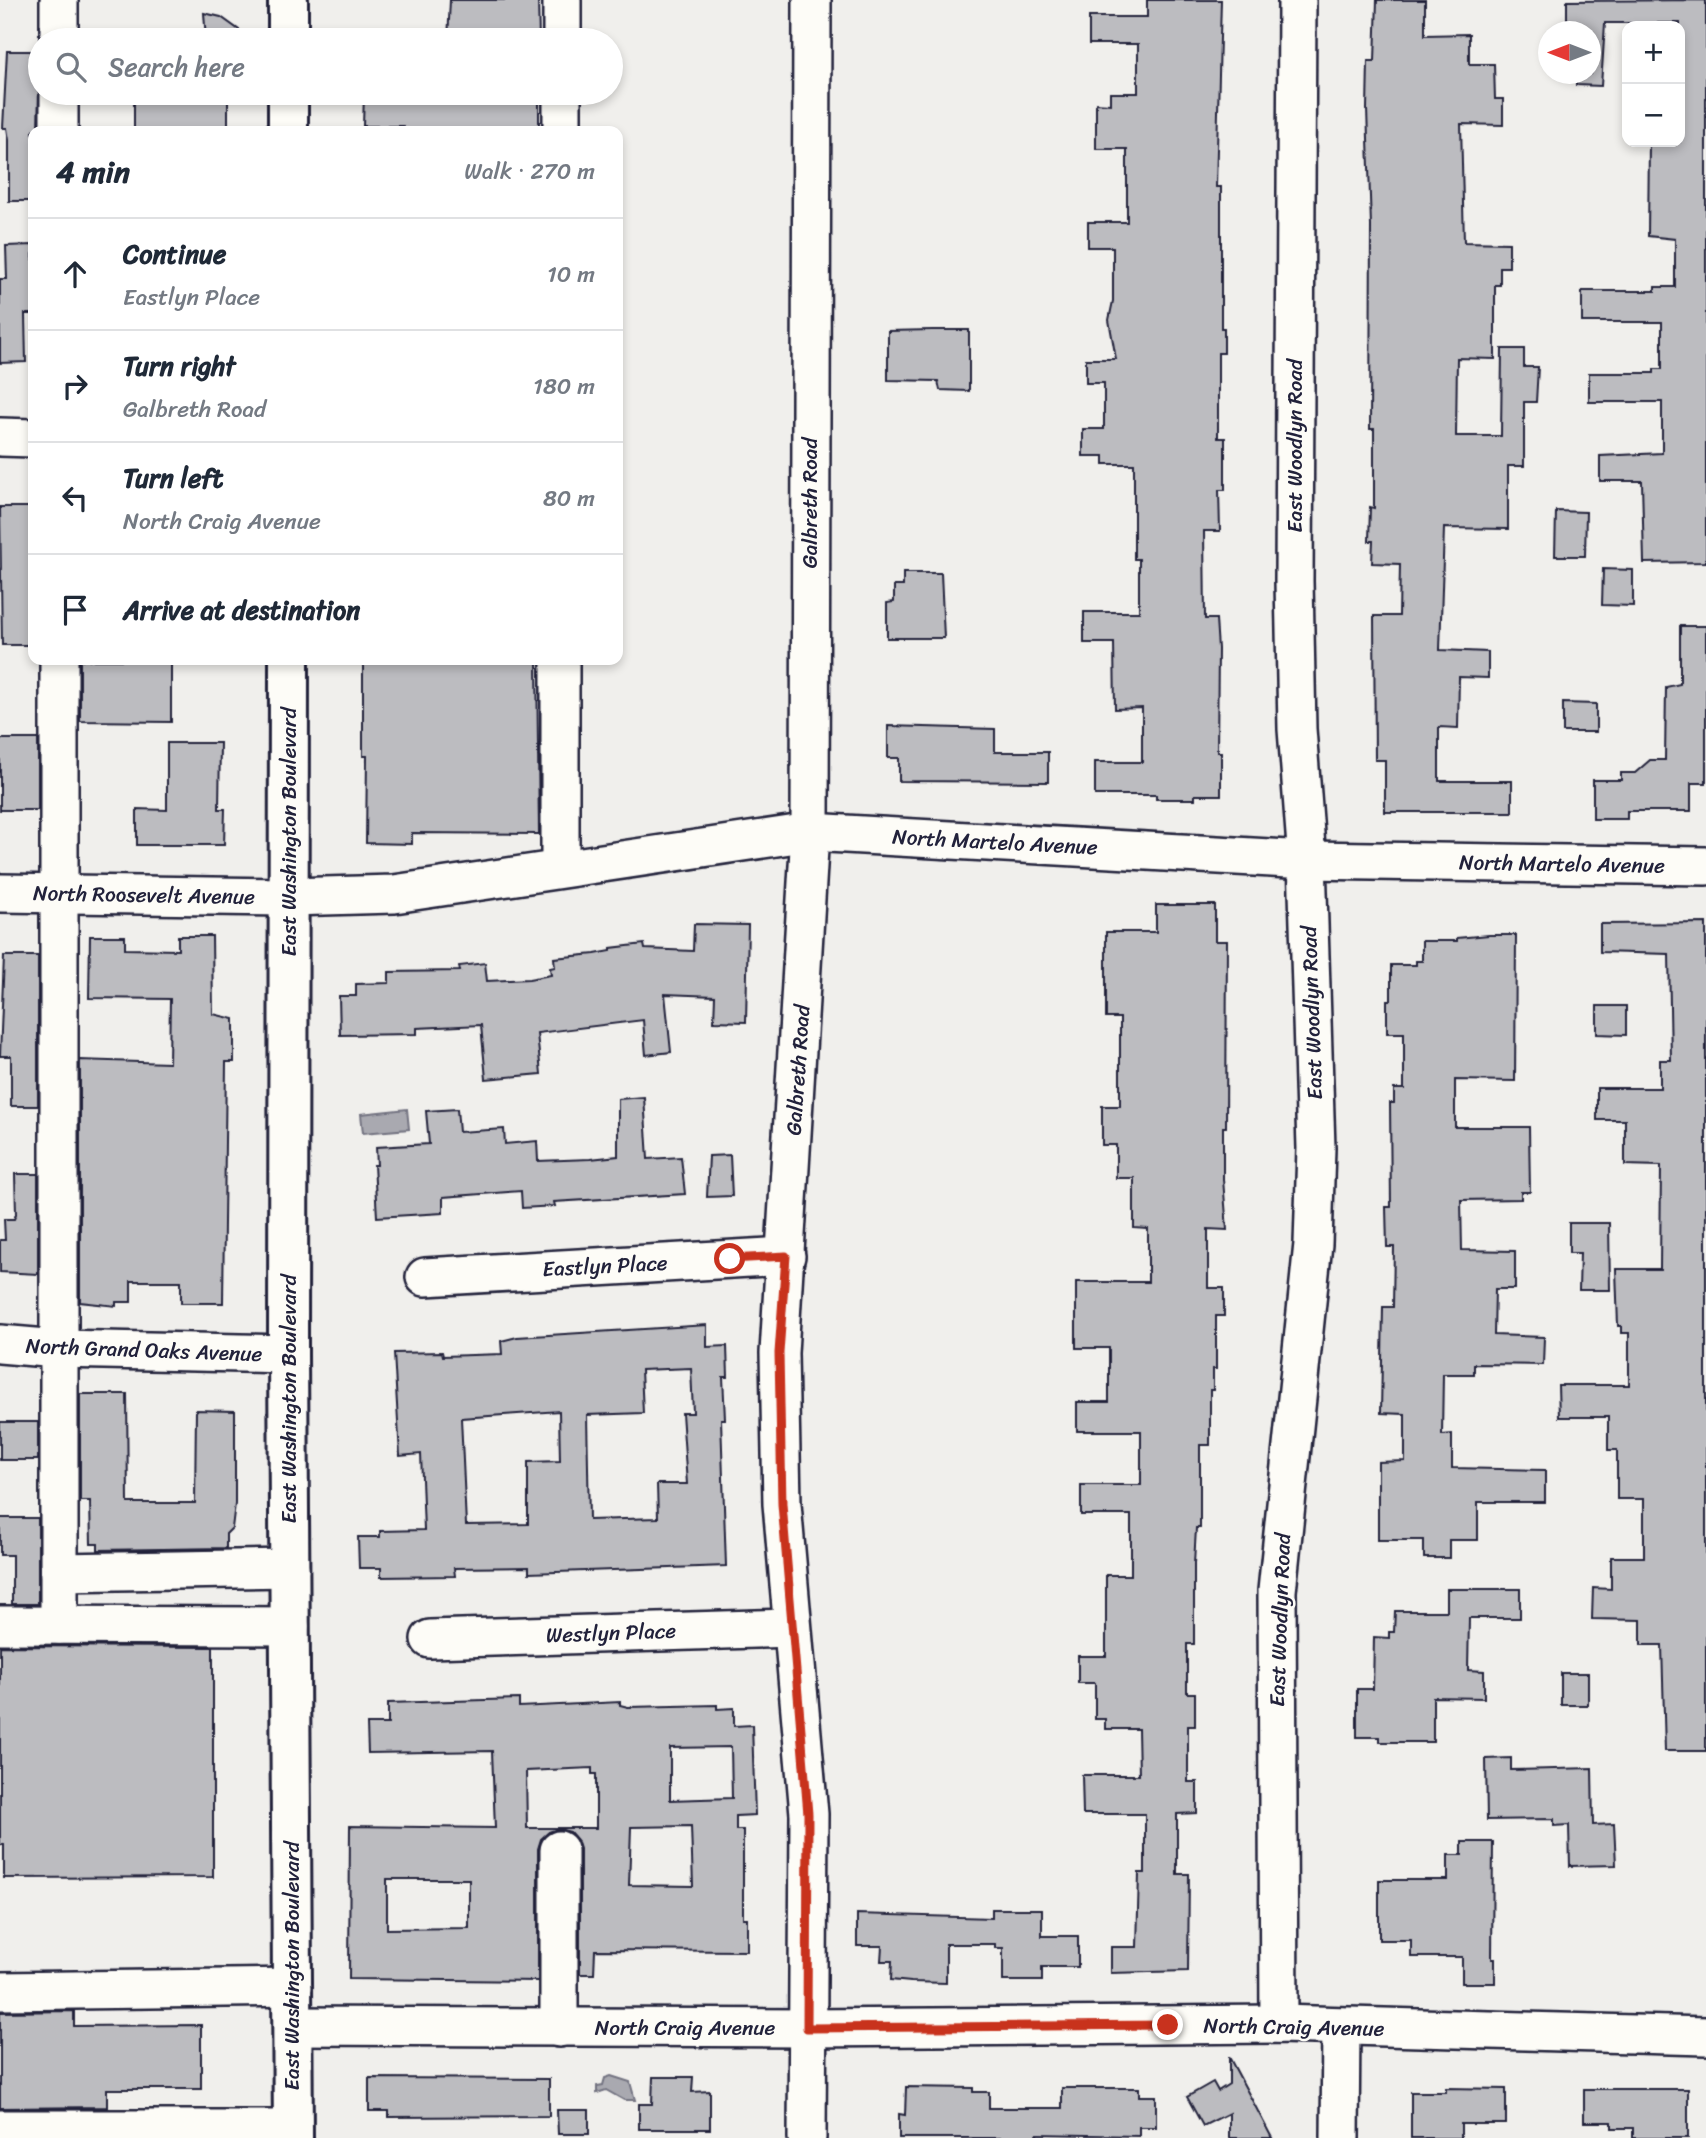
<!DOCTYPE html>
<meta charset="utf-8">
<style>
body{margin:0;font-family:Sriracha,sans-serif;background:#f2f2f3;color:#1f2937}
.controls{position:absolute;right:21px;top:21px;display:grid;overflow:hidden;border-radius:14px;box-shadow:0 4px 10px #0003}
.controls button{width:63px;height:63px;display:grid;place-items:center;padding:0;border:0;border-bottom:2px solid #e0e1e3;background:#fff;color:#1f2937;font:35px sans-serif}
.compass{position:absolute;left:1538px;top:21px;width:63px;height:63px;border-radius:50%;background:#fff;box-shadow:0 4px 10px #0003;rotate:270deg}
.stop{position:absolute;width:21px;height:21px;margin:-16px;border:5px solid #c8321e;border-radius:50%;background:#fff}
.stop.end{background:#c8321e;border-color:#fff;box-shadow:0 2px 7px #0008}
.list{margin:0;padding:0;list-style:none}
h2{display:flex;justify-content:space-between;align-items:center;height:91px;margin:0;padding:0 28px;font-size:30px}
h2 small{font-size:23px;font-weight:400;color:#747a83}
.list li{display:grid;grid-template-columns:46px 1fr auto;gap:21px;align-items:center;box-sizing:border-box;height:112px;padding:0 28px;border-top:2px solid #e0e1e3}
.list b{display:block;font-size:26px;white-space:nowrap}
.list p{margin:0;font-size:23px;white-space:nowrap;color:#747a83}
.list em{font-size:23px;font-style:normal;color:#747a83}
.icon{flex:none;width:38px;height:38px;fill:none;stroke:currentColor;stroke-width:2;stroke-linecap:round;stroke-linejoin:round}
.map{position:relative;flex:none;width:1706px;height:2138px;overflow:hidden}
.search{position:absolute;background:#fff;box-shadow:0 4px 10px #0003;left:28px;top:28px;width:595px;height:77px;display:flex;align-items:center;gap:18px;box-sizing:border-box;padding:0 24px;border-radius:38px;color:#747a83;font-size:26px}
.panel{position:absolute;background:#fff;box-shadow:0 4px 10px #0003;left:28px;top:126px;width:595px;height:539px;border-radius:14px}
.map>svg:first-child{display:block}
.water{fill:#a9a9b0;stroke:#737381;stroke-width:2}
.building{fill:#bcbcc0;stroke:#22223b;stroke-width:2;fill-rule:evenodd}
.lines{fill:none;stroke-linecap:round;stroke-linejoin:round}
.minor-casing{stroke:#22223b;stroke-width:42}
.major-casing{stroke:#22223b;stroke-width:44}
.minor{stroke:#fdfcf7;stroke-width:37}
.major{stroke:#fdfcf7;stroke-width:38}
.route{stroke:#c8321e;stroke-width:9}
.labels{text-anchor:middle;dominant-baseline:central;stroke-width:5;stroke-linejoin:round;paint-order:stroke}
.street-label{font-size:21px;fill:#22223b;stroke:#fdfcf7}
</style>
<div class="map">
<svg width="1706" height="2138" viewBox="0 0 1706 2138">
<rect width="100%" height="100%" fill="#f0efec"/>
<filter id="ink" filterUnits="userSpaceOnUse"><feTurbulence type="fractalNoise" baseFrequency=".0143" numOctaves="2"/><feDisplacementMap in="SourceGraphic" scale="14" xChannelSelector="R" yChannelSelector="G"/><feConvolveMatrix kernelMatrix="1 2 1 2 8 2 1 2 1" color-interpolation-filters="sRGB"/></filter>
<g filter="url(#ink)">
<g class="water">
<path d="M 407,1109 L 409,1129 L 363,1133 L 361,1114 Z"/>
<path d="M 611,2076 L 630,2082 L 635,2100 L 624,2100 L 606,2090 L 597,2093 L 597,2086 L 603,2085 L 605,2078 Z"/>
</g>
<g class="building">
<path d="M 450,0 L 538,0 L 539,40 L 448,40 Z"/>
<path d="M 1147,0 L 1221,0 L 1216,187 L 1221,187 L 1221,328 L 1224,328 L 1224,353 L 1218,353 L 1218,438 L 1225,438 L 1225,490 L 1219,490 L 1220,531 L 1204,531 L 1205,619 L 1216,619 L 1218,649 L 1217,752 L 1221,752 L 1221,795 L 1195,795 L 1195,799 L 1156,799 L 1156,795 L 1095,795 L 1095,762 L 1142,762 L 1142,708 L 1115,709 L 1114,643 L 1084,643 L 1084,612 L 1139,612 L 1139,559 L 1134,559 L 1134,464 L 1104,464 L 1104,456 L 1083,456 L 1083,429 L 1104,429 L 1104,383 L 1086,383 L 1086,359 L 1116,359 L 1109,320 L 1113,301 L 1113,247 L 1088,247 L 1088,222 L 1127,222 L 1127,149 L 1096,149 L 1096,103 L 1110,104 L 1110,93 L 1138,93 L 1138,44 L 1089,44 L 1089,17 L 1147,17 Z"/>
<path d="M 1377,0 L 1425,0 L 1425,35 L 1469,34 L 1469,64 L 1494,64 L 1495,99 L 1503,99 L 1503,125 L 1461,124 L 1464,242 L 1509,243 L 1509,267 L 1500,267 L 1500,285 L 1495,285 L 1495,359 L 1457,358 L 1456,436 L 1501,436 L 1502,349 L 1524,349 L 1524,367 L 1538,367 L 1536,402 L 1524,402 L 1524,466 L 1508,466 L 1508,529 L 1444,528 L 1440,650 L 1488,652 L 1488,678 L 1459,677 L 1458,728 L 1439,727 L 1439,781 L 1512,781 L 1512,812 L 1385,812 L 1385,760 L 1375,760 L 1374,616 L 1399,616 L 1400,564 L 1372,563 L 1373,541 L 1369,541 L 1370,507 L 1374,508 L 1374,429 L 1370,429 L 1371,226 L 1367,109 L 1368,61 L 1375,61 Z"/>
<path d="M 1706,0 L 1706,562 L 1644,563 L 1642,481 L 1600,481 L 1600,456 L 1662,453 L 1662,402 L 1589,402 L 1589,373 L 1654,373 L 1654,369 L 1662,369 L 1662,322 L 1582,322 L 1582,291 L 1655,291 L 1655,287 L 1675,287 L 1675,239 L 1648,236 L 1649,142 L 1680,142 L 1680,23 L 1605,23 L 1601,86 L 1576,85 L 1576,74 L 1591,74 L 1591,32 L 1567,29 L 1567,1 Z"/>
<path d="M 204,13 L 221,17 L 253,40 L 206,40 Z"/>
<path d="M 7,51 L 40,51 L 38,128 L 33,131 L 33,201 L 9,201 L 9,140 L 7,128 L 3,128 Z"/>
<rect x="134" y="93" width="94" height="38"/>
<path d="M 364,93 L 507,96 L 507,93 L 539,93 L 539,131 L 435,131 L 403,130 L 403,126 L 363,126 Z"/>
<path d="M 33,245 L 33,314 L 25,314 L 26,362 L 0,363 L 0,279 L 7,279 L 6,246 Z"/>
<path d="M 932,330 L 969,330 L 969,391 L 940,390 L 938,381 L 888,380 L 888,331 Z"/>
<path d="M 0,507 L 33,507 L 33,645 L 2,645 Z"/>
<path d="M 1556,511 L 1586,512 L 1585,556 L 1555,556 Z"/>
<path d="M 1603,569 L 1633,570 L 1633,606 L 1602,605 Z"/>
<path d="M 903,573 L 941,573 L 944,638 L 887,638 L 887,603 L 894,602 L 894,586 L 903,586 Z"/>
<path d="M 1680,626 L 1706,626 L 1706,783 L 1691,783 L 1691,811 L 1627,811 L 1627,819 L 1593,819 L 1593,780 L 1621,780 L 1621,773 L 1635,773 L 1650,760 L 1665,760 L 1666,687 L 1680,684 Z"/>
<path d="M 80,660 L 171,660 L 171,722 L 80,721 Z"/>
<path d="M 363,660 L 537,660 L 539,834 L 412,833 L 412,844 L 366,843 L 367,756 L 363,756 Z"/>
<path d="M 1563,703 L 1596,704 L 1596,732 L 1563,732 Z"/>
<path d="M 888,726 L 995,729 L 995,752 L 1048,752 L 1048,782 L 899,781 L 899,758 L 888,758 Z"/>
<rect x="0" y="739" width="38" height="71"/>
<path d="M 167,743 L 220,743 L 219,809 L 225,809 L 224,845 L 137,845 L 137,809 L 167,810 Z"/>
<path d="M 1156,905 L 1215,905 L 1215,941 L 1227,941 L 1226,1127 L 1223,1127 L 1223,1179 L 1227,1230 L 1208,1229 L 1208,1288 L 1224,1288 L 1224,1316 L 1216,1316 L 1216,1369 L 1213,1369 L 1213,1390 L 1210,1390 L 1210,1445 L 1200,1445 L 1200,1528 L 1196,1528 L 1194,1564 L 1194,1644 L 1187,1644 L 1187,1693 L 1195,1693 L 1195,1726 L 1188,1726 L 1188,1782 L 1197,1782 L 1197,1813 L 1177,1814 L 1177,1874 L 1189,1874 L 1188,1971 L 1111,1973 L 1111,1947 L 1137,1947 L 1139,1873 L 1145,1873 L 1145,1814 L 1083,1814 L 1082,1775 L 1139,1775 L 1138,1729 L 1105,1729 L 1105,1719 L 1095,1719 L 1095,1683 L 1078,1683 L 1078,1656 L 1106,1656 L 1106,1575 L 1131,1575 L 1131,1515 L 1081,1515 L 1081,1485 L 1141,1485 L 1141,1431 L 1077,1431 L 1077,1402 L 1109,1402 L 1109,1348 L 1076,1348 L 1076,1282 L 1148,1282 L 1148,1229 L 1134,1228 L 1134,1178 L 1116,1178 L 1116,1145 L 1102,1145 L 1102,1106 L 1120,1106 L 1120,1018 L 1106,1018 L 1106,932 L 1156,932 Z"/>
<path d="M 1706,923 L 1706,1751 L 1665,1751 L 1662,1645 L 1641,1645 L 1641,1620 L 1592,1619 L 1593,1588 L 1611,1589 L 1611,1557 L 1644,1557 L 1644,1499 L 1617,1499 L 1617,1450 L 1608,1450 L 1608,1417 L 1559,1417 L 1558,1385 L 1629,1385 L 1629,1333 L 1621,1333 L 1621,1326 L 1618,1326 L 1616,1269 L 1660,1269 L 1661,1166 L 1625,1165 L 1625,1120 L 1597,1120 L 1597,1088 L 1660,1088 L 1660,1060 L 1671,1060 L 1669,954 L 1600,952 L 1600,924 Z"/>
<path d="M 694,924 L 748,925 L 746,1022 L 714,1021 L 715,996 L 665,994 L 671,1052 L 646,1055 L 643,1020 L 537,1033 L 541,1074 L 486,1079 L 481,1025 L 417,1028 L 417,1034 L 340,1035 L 339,996 L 356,996 L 356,984 L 389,983 L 389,972 L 460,971 L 459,966 L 485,963 L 487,981 L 529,979 L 551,975 L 550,968 L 555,967 L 554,958 L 595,954 L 611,951 L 611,948 L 644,944 L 645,949 L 693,951 Z"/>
<path d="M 1489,935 L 1516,935 L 1515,1081 L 1455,1080 L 1455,1127 L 1529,1127 L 1530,1192 L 1521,1192 L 1521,1199 L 1461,1200 L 1462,1250 L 1515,1251 L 1515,1289 L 1495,1289 L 1494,1335 L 1544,1337 L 1543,1365 L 1474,1364 L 1474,1374 L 1443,1374 L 1442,1435 L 1452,1434 L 1452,1468 L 1545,1470 L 1545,1502 L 1478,1502 L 1478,1540 L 1449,1540 L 1449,1558 L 1424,1558 L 1424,1540 L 1378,1540 L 1378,1462 L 1405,1461 L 1405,1414 L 1381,1413 L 1383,1307 L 1393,1307 L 1394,1247 L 1387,1247 L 1386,1207 L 1391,1207 L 1390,1103 L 1394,1103 L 1394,1089 L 1404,1089 L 1404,1033 L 1387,1033 L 1387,1000 L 1391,1000 L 1391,965 L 1416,965 L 1416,961 L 1422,961 L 1422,941 L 1457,941 L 1457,938 Z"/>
<path d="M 90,936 L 125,936 L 125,949 L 178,950 L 178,936 L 212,936 L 213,1014 L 234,1019 L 234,1062 L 226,1062 L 223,1303 L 181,1303 L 181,1281 L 131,1281 L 131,1302 L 116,1302 L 116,1306 L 80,1302 L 80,1060 L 169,1063 L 170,999 L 89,998 Z"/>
<path d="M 4,956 L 38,956 L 38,1106 L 11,1106 L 11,1056 L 0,1056 Z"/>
<path d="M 1597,1006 L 1626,1006 L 1626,1035 L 1597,1034 Z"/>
<path d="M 644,1097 L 648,1159 L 681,1157 L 685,1194 L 554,1202 L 555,1206 L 522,1208 L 521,1191 L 443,1197 L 443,1213 L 377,1217 L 374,1165 L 377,1165 L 376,1147 L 429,1144 L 426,1111 L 457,1109 L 459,1132 L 504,1129 L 505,1144 L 537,1141 L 538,1161 L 590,1159 L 618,1156 L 618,1099 Z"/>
<path d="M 730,1155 L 732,1196 L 707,1197 L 709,1156 Z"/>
<path d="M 15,1174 L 38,1174 L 38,1274 L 0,1272 L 0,1240 L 5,1240 L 4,1219 L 14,1219 L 16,1214 Z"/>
<path d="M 1569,1223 L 1609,1223 L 1610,1290 L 1579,1290 L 1580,1253 L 1569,1253 Z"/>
<path d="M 707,1325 L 707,1347 L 727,1346 L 728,1377 L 723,1377 L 725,1419 L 721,1419 L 726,1566 L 529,1573 L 529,1567 L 454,1568 L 455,1576 L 381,1577 L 381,1568 L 359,1568 L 358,1537 L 380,1537 L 380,1531 L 424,1530 L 421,1454 L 400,1456 L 394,1353 L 442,1352 L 443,1356 L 502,1354 L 501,1341 L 517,1337 ZM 691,1368 L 693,1413 L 682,1413 L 687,1484 L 657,1484 L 658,1518 L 589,1520 L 587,1415 L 643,1413 L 641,1370 ZM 559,1411 L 560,1461 L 528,1462 L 528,1524 L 466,1525 L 461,1418 Z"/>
<path d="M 80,1394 L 127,1394 L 128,1503 L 195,1503 L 196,1410 L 235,1411 L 235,1504 L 232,1528 L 226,1534 L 226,1548 L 98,1550 L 98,1544 L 91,1544 L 90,1501 L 80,1501 Z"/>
<rect x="0" y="1422" width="38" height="38"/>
<path d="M 0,1518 L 38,1518 L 38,1604 L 12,1604 L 12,1555 L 0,1555 Z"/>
<path d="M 1447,1589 L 1520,1589 L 1520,1618 L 1469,1618 L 1468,1670 L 1484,1671 L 1484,1698 L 1433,1697 L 1433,1742 L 1380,1742 L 1380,1737 L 1357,1737 L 1357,1689 L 1373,1689 L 1374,1637 L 1389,1638 L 1389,1632 L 1394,1632 L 1395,1611 L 1447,1611 Z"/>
<path d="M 0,1646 L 213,1647 L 213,1877 L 4,1878 L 4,1845 L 0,1845 Z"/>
<rect x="1561" y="1673" width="27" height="32"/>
<path d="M 519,1699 L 519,1707 L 620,1702 L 620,1705 L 628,1707 L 717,1705 L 717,1709 L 734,1708 L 734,1726 L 752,1725 L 755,1815 L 736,1816 L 736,1830 L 743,1830 L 743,1918 L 747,1918 L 747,1951 L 595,1950 L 594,1974 L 580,1974 L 580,1849 L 577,1840 L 570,1832 L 558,1829 L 549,1832 L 541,1839 L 538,1849 L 538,1981 L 349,1979 L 350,1826 L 495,1828 L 492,1751 L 368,1753 L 367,1724 L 388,1724 L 388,1703 ZM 731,1747 L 732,1798 L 670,1800 L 670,1748 ZM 592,1768 L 592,1774 L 596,1774 L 596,1828 L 527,1828 L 526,1771 ZM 691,1826 L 693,1886 L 629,1885 L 631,1827 ZM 387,1879 L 469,1879 L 469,1928 L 387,1929 Z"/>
<path d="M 1511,1758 L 1511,1770 L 1592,1768 L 1593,1825 L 1614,1824 L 1616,1865 L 1570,1866 L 1569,1825 L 1554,1826 L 1554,1819 L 1487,1820 L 1486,1759 Z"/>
<path d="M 1462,1842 L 1493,1842 L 1492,1959 L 1495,1959 L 1495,1983 L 1462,1983 L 1462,1957 L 1411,1957 L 1411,1940 L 1379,1940 L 1379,1880 L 1448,1880 L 1448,1855 L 1462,1855 Z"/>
<path d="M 992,1909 L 1042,1909 L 1042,1936 L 1078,1936 L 1078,1967 L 1042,1967 L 1042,1981 L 1003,1981 L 1003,1948 L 995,1948 L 995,1944 L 946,1944 L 946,1983 L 911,1982 L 891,1980 L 892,1961 L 881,1961 L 882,1946 L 857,1946 L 857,1914 L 992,1918 Z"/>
<path d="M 74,2011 L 74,2026 L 201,2025 L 201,2089 L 107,2089 L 107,2107 L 0,2108 L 0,2012 Z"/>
<path d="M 1229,2057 L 1252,2100 L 1272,2138 L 1229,2138 L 1229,2113 L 1203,2126 L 1187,2097 L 1213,2082 L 1218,2091 L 1229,2084 Z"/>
<path d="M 653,2077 L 693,2077 L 692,2092 L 710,2091 L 710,2129 L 639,2129 L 639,2104 L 652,2104 Z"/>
<path d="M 369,2078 L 549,2079 L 549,2116 L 389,2117 L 389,2111 L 369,2111 Z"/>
<path d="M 906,2087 L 973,2088 L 973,2092 L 989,2092 L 989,2108 L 1062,2108 L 1062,2088 L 1139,2088 L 1139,2096 L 1156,2096 L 1156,2127 L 1139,2127 L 1139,2136 L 1037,2134 L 1037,2138 L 899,2138 L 899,2114 L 905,2115 Z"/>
<path d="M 1446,2088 L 1506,2089 L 1506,2124 L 1461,2124 L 1461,2138 L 1411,2138 L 1411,2092 L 1446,2092 Z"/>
<path d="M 1584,2089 L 1688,2089 L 1688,2138 L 1633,2138 L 1633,2128 L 1612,2128 L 1612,2122 L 1584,2122 Z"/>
<path d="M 557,2110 L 589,2110 L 589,2134 L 558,2134 Z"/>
</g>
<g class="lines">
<g class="minor-casing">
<g id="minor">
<path d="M 59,40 L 59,0"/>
<path d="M 562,40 L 562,0"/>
<path d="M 59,131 L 59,93"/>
<path d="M 562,131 L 562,93"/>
<path d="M 0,437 L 33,438"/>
<path d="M 560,868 L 560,660"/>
<path d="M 0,893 L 289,897 L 394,894 L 810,832 L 1307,860 L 1706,866"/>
<path d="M 425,1277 L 786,1256"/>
<path d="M 0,1344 L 58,1349 L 288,1354"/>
<path d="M 59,1572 L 290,1568"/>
<path d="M 0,1625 L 290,1626"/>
<path d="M 59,1625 L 59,660"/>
<path d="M 430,1639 L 791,1628"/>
<path d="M 559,1850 L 559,2028"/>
<path d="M 0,1991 L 293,1987"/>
<path d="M 1279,2024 L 1277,1591 L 1313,1244 L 1316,1148 L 1307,860 L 1297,729 L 1294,581 L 1297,0"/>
<path d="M 293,2026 L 807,2028 L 1279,2024 L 1706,2036"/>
<path d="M 0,2129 L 293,2129"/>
<path d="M 807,2138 L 809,1814 L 782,1504 L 779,1353 L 810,832 L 812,0"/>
<path d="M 1340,2138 L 1341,2027"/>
</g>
</g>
<g class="major-casing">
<g id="major">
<path d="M 288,0 L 288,40"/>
<path d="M 288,93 L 288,131"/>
<path d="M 289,660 L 288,1354 L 293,2138"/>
</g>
</g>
<use href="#minor" class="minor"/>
<use href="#major" class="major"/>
</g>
</g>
<g class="lines" filter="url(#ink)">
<path class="route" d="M 730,1259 L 786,1256 L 779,1353 L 782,1504 L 808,1814 L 807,2028 L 1168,2025"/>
</g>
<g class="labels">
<g class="street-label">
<text transform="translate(1295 446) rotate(-90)">East Woodlyn Road</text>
<text transform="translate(810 503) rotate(-90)">Galbreth Road</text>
<text transform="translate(289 832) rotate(-90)">East Washington Boulevard</text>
<text transform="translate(995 842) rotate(3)">North Martelo Avenue</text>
<text transform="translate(1562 864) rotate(1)">North Martelo Avenue</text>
<text transform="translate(144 895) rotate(1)">North Roosevelt Avenue</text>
<text transform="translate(1312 1013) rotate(-92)">East Woodlyn Road</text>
<text transform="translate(798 1070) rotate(-86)">Galbreth Road</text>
<text transform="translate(605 1266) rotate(-3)">Eastlyn Place</text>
<text transform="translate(144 1350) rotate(2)">North Grand Oaks Avenue</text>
<text transform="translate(289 1399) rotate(-90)">East Washington Boulevard</text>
<text transform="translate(1280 1620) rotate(-88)">East Woodlyn Road</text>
<text transform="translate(611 1633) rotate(-2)">Westlyn Place</text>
<text transform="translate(292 1966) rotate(-90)">East Washington Boulevard</text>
<text transform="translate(1294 2027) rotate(1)">North Craig Avenue</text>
<text x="685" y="2028">North Craig Avenue</text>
</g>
</g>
</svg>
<div class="controls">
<button>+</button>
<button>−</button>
</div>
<svg class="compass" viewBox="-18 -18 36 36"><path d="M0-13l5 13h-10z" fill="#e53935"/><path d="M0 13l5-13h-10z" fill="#747a83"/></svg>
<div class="stop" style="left:730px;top:1259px"></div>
<div class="stop end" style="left:1168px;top:2025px"></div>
<div class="search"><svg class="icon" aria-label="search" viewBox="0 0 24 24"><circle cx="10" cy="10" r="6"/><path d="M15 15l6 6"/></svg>Search here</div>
<section class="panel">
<h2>4 min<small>Walk · 270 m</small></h2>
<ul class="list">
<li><svg class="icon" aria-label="ahead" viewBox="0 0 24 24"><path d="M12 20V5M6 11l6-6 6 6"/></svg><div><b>Continue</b><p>Eastlyn Place</p></div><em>10 m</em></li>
<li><svg class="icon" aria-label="right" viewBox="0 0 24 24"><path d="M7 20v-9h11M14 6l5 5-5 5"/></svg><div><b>Turn right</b><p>Galbreth Road</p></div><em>180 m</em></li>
<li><svg class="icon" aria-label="left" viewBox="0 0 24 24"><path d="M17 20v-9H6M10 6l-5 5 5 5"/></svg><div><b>Turn left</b><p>North Craig Avenue</p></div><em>80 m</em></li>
<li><svg class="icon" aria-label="arrive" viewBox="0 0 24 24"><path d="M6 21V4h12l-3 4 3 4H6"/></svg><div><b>Arrive at destination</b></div></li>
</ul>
</section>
</div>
